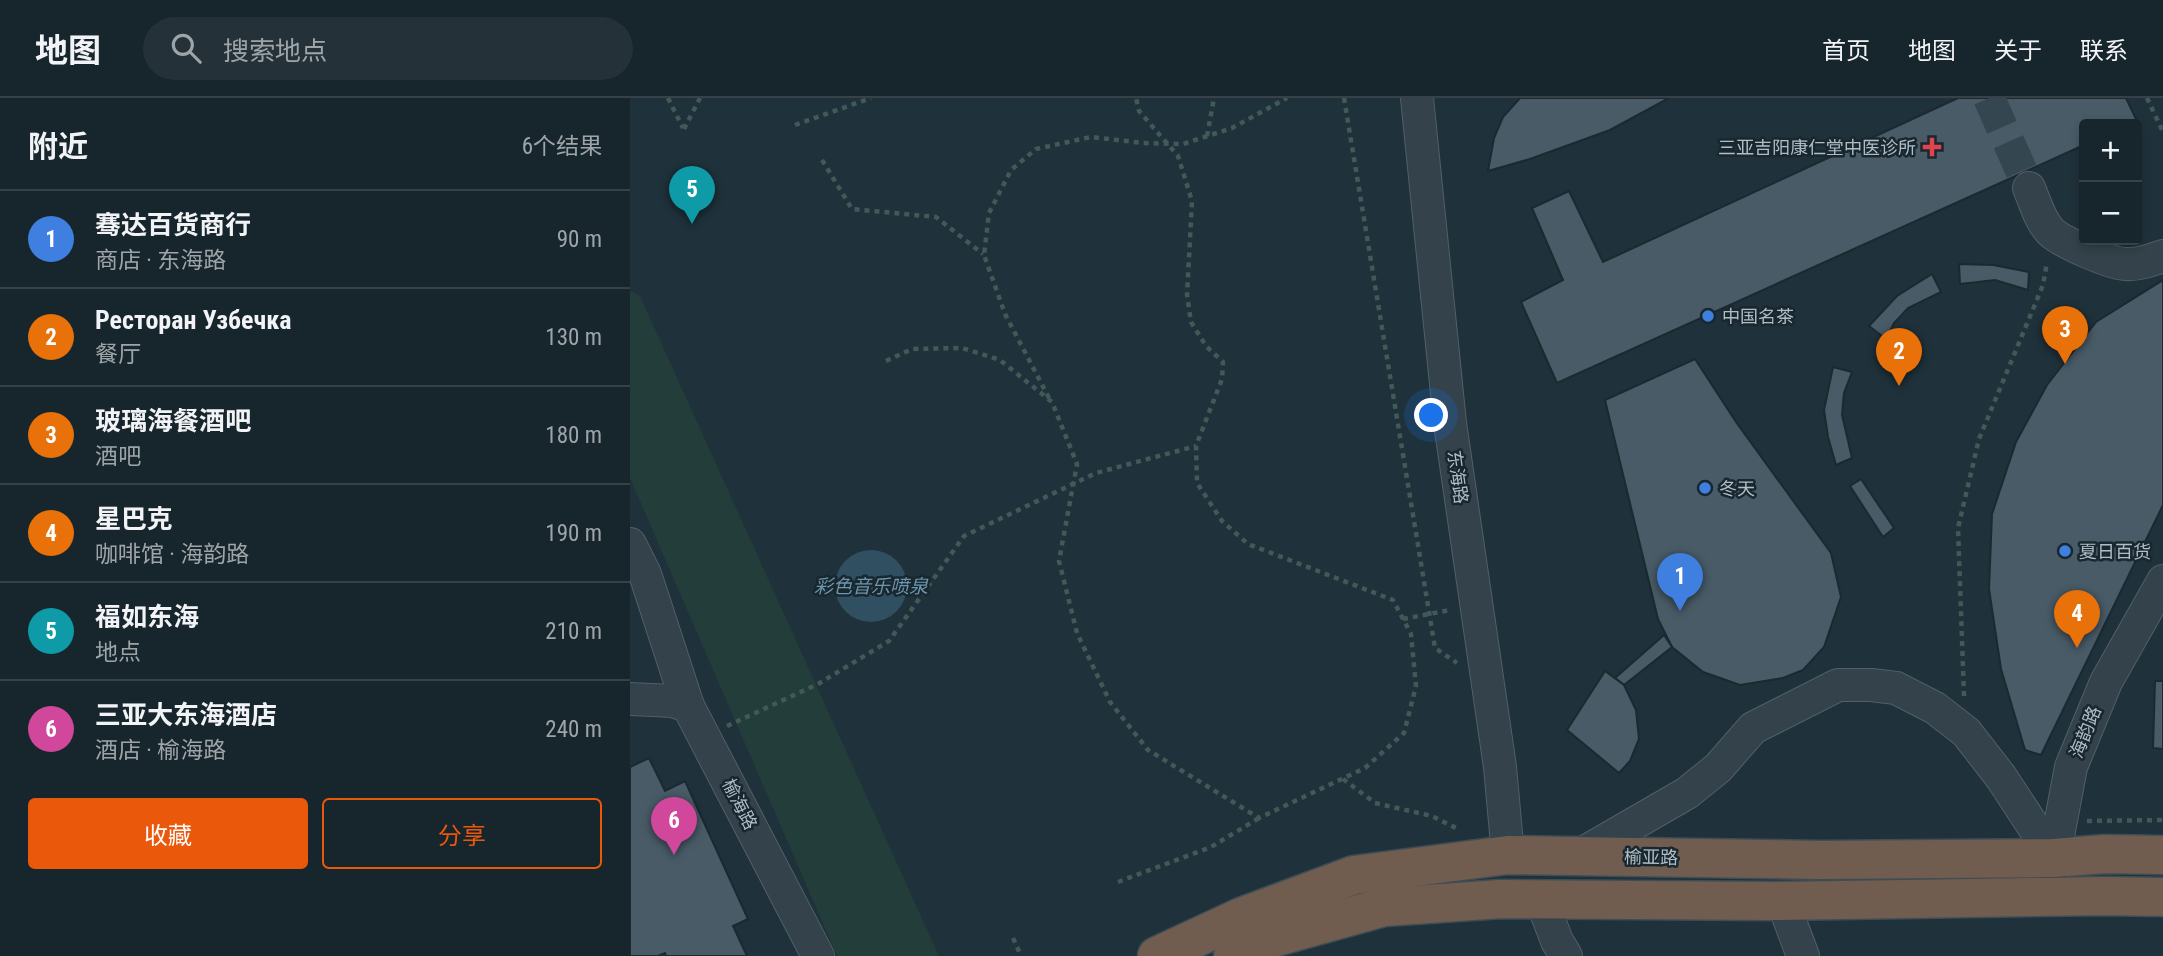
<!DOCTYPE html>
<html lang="zh">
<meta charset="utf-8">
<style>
body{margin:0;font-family:"Roboto Condensed","Noto Sans SC",sans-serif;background:#243138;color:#f1f3f6}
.controls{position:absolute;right:21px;top:21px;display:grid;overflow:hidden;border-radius:7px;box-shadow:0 4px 10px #0003}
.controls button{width:63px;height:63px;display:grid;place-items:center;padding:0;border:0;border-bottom:2px solid #364248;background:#17252c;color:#f1f3f6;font:35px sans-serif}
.you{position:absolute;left:802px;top:318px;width:24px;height:24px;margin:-18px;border:5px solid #fff;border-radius:50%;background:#1a73e8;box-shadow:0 0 0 10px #1a73e833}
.badge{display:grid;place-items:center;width:46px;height:46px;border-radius:50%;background:#ea580c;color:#fff;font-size:23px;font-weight:700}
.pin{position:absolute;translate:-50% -58px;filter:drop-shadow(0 2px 4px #0008)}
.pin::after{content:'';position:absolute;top:37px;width:24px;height:21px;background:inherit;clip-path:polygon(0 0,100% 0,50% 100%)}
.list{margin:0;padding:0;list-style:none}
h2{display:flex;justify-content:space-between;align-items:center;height:91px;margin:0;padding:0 28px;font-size:30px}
h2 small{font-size:23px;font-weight:400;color:#9ea5a9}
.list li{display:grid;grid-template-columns:46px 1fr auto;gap:21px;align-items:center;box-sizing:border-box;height:98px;padding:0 28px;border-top:2px solid #364248}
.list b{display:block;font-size:26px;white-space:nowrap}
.list p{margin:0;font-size:23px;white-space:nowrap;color:#9ea5a9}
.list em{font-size:23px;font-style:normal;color:#9ea5a9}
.actions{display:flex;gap:14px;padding:21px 28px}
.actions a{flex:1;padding:16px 0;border:2px solid #ea580c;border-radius:7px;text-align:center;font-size:24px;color:#ea580c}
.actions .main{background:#ea580c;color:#fff}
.icon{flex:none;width:38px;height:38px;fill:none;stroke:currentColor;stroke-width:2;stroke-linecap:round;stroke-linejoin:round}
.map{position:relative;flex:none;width:1533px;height:858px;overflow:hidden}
header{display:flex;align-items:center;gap:42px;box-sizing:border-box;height:98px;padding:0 35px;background:#17252c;border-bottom:2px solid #364248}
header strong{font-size:33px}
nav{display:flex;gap:38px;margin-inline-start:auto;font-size:24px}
.search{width:490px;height:63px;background:#243138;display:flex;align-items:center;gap:18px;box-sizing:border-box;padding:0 24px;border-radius:38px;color:#9ea5a9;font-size:26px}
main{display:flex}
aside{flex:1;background:#17252c}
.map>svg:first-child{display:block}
.green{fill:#223d3a}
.water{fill:#304f61}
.building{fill:#485b67;stroke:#1b2931;stroke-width:2}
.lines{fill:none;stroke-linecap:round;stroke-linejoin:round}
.minor-tunnel{stroke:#34464f;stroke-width:32;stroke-dasharray:32 16;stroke-linecap:butt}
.minor-casing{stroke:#516068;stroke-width:34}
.highway-casing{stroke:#3e4d55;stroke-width:41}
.path{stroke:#415a57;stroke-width:4.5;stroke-dasharray:5 5;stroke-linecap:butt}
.minor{stroke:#33424b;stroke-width:32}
.highway{stroke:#715d4f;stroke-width:38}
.health-dot{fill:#e0444e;stroke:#19272f;stroke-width:2.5}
.shop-dot{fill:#3f7fe0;stroke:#19272f;stroke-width:2.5}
.labels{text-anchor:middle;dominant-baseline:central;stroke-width:5;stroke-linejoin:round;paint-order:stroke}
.poi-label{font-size:18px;fill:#aebdc7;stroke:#19272f;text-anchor:start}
.street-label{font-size:18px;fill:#aebdc7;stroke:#19272f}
.water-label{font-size:19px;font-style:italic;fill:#6c96ad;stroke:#19272f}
</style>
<header>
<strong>地图</strong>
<div class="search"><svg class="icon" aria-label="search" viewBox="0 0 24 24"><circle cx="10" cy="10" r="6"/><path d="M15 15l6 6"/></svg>搜索地点</div>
<nav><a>首页</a><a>地图</a><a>关于</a><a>联系</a></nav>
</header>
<main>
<aside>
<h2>附近<small>6个结果</small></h2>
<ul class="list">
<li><span class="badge" style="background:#3f7fe0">1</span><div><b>骞达百货商行</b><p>商店 · 东海路</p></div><em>90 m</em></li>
<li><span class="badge" style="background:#e8710a">2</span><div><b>Ресторан Узбечка</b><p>餐厅</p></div><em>130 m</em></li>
<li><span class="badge" style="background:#e8710a">3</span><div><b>玻璃海餐酒吧</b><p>酒吧</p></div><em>180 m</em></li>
<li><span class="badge" style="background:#e8710a">4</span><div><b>星巴克</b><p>咖啡馆 · 海韵路</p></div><em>190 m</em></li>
<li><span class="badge" style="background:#0f9aa8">5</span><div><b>福如东海</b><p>地点</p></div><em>210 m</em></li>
<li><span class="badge" style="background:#d1479c">6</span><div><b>三亚大东海酒店</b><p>酒店 · 榆海路</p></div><em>240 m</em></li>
</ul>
<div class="actions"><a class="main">收藏</a><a>分享</a></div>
</aside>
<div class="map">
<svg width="1533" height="858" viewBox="0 0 1533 858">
<rect width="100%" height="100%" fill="#1f313a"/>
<path class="green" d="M 0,193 L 10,198 L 309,858 L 207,858 L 0,380 Z"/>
<circle class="water" cx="241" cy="488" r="36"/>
<g class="building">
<path d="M 890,0 L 1039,0 L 980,32 L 900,61 L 858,73 L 864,40 L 873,19 Z"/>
<path d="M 1328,0 L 1496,0 L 1507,23 L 1500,26 L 1454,26 L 1454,47 L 927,285 L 891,204 L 933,182 L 902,110 L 939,93 L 973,164 Z"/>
<path d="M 1329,166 L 1363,167 L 1399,174 L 1398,192 L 1365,182 L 1330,186 Z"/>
<path d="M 1302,176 L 1311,194 L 1278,210 L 1264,225 L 1256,241 L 1239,228 L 1267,198 Z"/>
<path d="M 1533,182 L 1533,407 L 1411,657 L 1395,652 L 1371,571 L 1359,491 L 1362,416 L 1386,344 L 1417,287 L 1466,224 Z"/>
<path d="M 1065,261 L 1106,324 L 1201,455 L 1211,499 L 1194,549 L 1173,572 L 1153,580 L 1110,587 L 1073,574 L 1042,549 L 1028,521 L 975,302 Z"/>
<path d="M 1203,269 L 1222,274 L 1214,295 L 1212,317 L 1222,360 L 1206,367 L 1198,339 L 1194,312 Z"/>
<path d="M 1231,381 L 1264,430 L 1253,439 L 1220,388 Z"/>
<path d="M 1034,537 L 1042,549 L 994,587 L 985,580 Z"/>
<path d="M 975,573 L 994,587 L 1006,612 L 1009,641 L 1000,663 L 989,675 L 937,632 Z"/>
<path d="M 1525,583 L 1533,583 L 1533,651 L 1523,650 Z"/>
<path d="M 19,660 L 35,693 L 55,683 L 118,821 L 103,828 L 117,858 L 36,858 L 35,855 L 28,858 L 0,858 L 0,669 Z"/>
</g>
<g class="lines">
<path class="minor-tunnel" d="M 1359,0 L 1399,90"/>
<g class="minor-casing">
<g id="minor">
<path d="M 787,0 L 820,325 L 870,669 L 878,757"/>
<path d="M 1399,90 C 1405,104 1410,123 1421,134 C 1432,144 1481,166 1496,166 C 1508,167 1522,162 1533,158"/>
<path d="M 0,446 L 15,476 L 58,608"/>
<path d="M 0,601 L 43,603 L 58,608 L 188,858"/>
<path d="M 948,758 L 1057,695 L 1088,670 L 1123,630 L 1208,587 L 1241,587 L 1266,590 L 1305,610 L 1336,634 L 1371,679 L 1424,760"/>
<path d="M 1422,770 L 1441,669 L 1476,584 L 1533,483"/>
<path d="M 911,801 L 927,843 L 936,858"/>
<path d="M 1152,802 L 1173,858"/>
</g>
</g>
<g class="highway-casing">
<g id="highway">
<path d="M 527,858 L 611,819 L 724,777 L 878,757 L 1191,762 L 1424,760 L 1475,756 L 1533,757"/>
<path d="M 603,858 L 639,841 L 754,809 L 871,801 L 1144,803 L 1474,798 L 1533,799"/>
</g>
</g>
<g class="path">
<path d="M 38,0 L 53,30"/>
<path d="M 714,0 L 805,550 L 827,565"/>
<path d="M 1517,0 L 1533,34"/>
<path d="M 165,27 L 241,0"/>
<path d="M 54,31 L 70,0"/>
<path d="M 577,38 L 584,0"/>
<path d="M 192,62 L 222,111 L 306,119 L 353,156"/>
<path d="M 256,263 L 282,251 L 332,250 L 370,262 L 422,304 L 447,366 L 429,463 L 447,535 L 480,604 L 518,652 L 629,720 L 735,670 L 774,635 L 786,588 L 781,536 L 763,502 L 618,446 L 592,423 L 567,385 L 566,348 L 592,281 L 593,264 L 576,248 L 561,224 L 557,197 L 562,103 L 548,58 L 509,13 L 506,0"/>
<path d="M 419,300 L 375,216 L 354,157 L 359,115 L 381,72 L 406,51 L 461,39 L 513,45 L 553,46 L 602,30 L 657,0"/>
<path d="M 773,521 L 820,512"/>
<path d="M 1334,598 L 1328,430 L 1349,341 L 1413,187 L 1417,164"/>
<path d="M 97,628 L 188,586 L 259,543 L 334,438 L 466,375 L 566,348"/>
<path d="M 713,681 L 745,705 L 802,718 L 830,732"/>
<path d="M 1457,723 L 1533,722"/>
<path d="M 488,784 L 581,749 L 629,720"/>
<path d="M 383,840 L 391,858"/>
</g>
<use href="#minor" class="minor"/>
<use href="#highway" class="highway"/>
</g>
<path class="health-dot" d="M1298.5 38.5h7v7h7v7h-7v7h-7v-7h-7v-7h7z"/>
<g class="shop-dot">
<circle cx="1078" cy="218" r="7"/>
<circle cx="1075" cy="390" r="7"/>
<circle cx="1435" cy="453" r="7"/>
</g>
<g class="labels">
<g class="poi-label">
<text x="1286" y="49" text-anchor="end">三亚吉阳康仁堂中医诊所</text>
<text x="1092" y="218">中国名茶</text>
<text x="1089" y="390">冬天</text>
<text x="1449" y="453">夏日百货</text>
</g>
<g class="street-label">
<text transform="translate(828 379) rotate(82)">东海路</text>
<text transform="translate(1455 634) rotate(-68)">海韵路</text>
<text transform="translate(110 706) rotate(63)">榆海路</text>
<text transform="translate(1021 759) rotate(1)">榆亚路</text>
</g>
<g class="water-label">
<text x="241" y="488">彩色音乐喷泉</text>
</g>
</g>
</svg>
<div class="controls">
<button>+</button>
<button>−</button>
</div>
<div class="you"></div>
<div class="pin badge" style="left:1050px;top:513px;background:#3f7fe0">1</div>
<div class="pin badge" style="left:1269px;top:288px;background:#e8710a">2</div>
<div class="pin badge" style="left:1435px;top:266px;background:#e8710a">3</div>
<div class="pin badge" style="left:1447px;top:550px;background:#e8710a">4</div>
<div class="pin badge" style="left:62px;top:126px;background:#0f9aa8">5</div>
<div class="pin badge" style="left:44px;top:757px;background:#d1479c">6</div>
</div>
</main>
